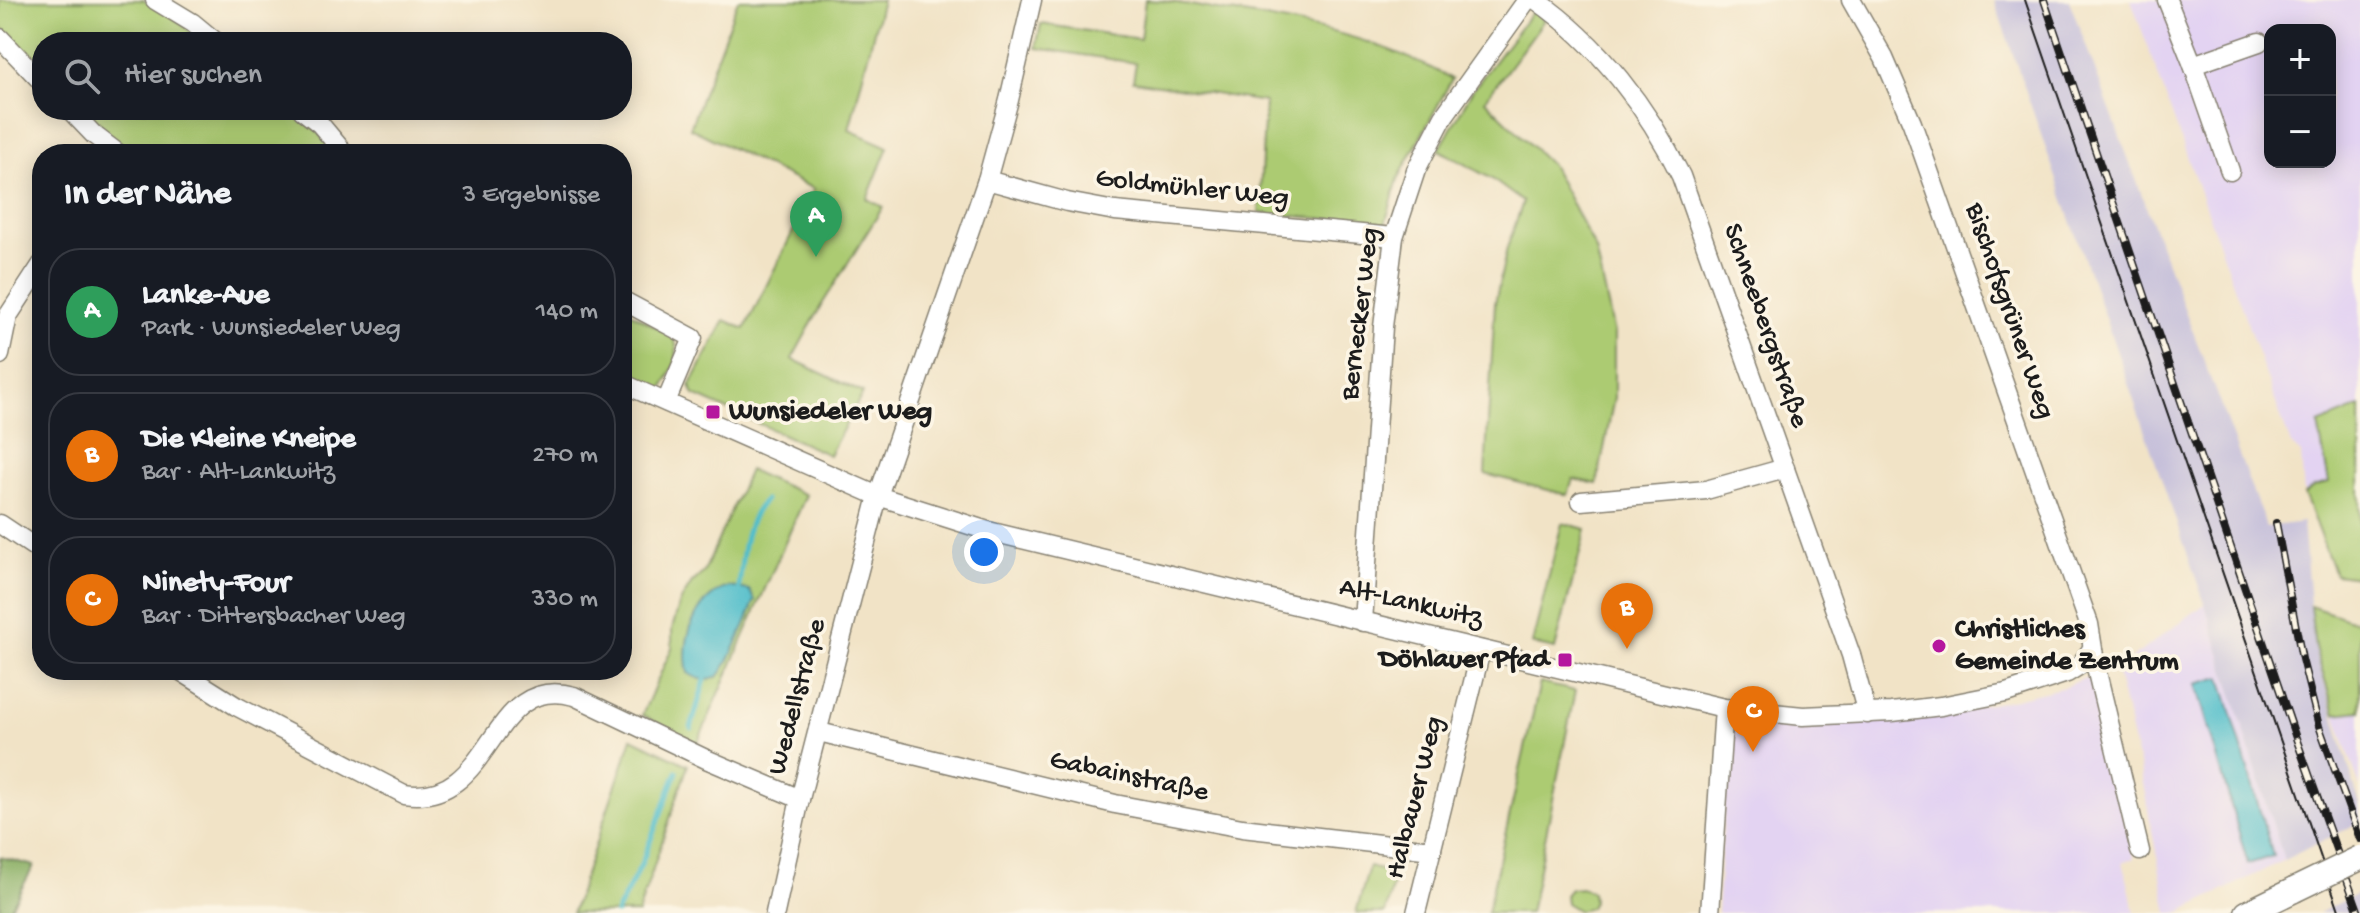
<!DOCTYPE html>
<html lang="de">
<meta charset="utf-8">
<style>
body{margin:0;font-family:"Gochi Hand",sans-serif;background:#20242c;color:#f1f3f6}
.controls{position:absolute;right:24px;top:24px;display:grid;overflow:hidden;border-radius:16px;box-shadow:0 4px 20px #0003}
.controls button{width:72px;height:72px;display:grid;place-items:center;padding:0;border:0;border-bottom:2px solid #363941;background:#171b24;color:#f1f3f6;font:40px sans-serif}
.you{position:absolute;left:984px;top:552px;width:28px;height:28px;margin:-20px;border:6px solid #fff;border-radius:50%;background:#1a73e8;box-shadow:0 0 0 12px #1a73e833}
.badge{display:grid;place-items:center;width:52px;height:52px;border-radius:50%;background:#d690ce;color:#fff;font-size:26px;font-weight:700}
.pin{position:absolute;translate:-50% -66px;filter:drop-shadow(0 2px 4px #0008)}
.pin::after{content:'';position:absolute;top:42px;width:28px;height:24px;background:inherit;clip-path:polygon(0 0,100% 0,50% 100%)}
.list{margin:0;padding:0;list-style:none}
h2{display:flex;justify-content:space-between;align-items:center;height:104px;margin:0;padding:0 32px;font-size:34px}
h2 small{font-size:26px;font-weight:400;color:#9ea1a6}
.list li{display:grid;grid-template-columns:52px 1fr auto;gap:24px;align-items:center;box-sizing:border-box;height:128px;margin:0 16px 16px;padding:0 16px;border:2px solid #363941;border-radius:32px}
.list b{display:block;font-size:30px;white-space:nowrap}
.list p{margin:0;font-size:26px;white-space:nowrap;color:#9ea1a6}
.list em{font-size:26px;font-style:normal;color:#9ea1a6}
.icon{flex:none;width:44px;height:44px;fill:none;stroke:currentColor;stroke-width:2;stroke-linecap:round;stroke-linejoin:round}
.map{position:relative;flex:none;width:2360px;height:913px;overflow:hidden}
.search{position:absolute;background:#171b24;box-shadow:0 4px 20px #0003;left:32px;top:32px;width:600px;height:88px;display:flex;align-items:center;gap:20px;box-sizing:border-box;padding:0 28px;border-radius:32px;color:#9ea1a6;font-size:30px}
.panel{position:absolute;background:#171b24;box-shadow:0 4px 20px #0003;left:32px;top:144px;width:600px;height:536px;border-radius:32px}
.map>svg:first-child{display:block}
.built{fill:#e3d3f2;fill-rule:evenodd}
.industrial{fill:#c6c0da}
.green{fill:#accb72;stroke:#647447;stroke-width:2}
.forest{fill:#89af64;stroke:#526640;stroke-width:2}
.water{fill:#50bdca;stroke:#366c73;stroke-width:2}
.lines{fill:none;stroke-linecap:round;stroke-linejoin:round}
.stream{stroke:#50bdca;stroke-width:5}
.street-casing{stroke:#868071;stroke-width:21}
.secondary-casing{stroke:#868071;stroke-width:27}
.street{stroke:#fff;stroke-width:18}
.secondary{stroke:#fff;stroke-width:24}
.tram{stroke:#1c1c1c;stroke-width:2}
.rail-casing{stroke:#1c1c1c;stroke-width:8}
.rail{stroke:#fcf5e5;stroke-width:5;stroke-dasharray:15;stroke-linecap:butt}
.secondary-bridge-casing{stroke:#868071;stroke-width:27;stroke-linecap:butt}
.secondary-bridge{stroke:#fff;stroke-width:24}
.poi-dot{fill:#b5179e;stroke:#fcf5e5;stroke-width:3}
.labels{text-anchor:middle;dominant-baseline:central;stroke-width:7;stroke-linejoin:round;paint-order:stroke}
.street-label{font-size:28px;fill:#1c1c1c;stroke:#fcf5e5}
.poi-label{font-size:28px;font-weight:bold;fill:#1c1c1c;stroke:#fcf5e5;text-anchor:start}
</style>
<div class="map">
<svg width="2360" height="913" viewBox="0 0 2360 913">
<rect width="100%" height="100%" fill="#fcf5e5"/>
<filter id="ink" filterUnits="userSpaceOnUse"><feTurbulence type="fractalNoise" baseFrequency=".0125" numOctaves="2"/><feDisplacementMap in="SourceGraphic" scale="16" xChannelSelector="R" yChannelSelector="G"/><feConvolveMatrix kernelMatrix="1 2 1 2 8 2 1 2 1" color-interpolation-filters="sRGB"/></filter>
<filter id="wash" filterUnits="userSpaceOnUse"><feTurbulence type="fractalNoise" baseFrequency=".006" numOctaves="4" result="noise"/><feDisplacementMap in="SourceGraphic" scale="32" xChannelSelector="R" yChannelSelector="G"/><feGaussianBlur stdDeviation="1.8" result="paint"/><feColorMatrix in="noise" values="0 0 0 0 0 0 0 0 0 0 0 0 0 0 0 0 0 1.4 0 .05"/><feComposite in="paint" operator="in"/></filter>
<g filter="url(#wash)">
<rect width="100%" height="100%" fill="#f1e3c6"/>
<g class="built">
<path d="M 2131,0 L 2360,0 L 2360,577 L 2335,574 L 2304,494 L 2301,454 L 2291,445 ZM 2270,30 L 2330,30 L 2330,162 L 2270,162 Z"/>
<path d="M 2205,604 L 2284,860 L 2178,913 L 2168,913 L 2140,768 L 2116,670 Z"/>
<path d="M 2088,677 L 2095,688 L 2134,859 L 2123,862 L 2135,913 L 1717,913 L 1730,725 L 1734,722 L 1742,720 L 1802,725 L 1887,721 L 2003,702 L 2061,688 Z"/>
<path d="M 2360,711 L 2360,787 L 2335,714 Z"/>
</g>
<g class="industrial">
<path d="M 1994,0 L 2069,0 L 2266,527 L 2303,522 L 2314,649 L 2360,805 L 2360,822 L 2284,860 L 2205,604 Z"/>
<path d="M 2360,893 L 2360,913 L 2318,913 Z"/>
</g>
<g class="green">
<path d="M 0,0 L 143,0 L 177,20 L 204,42 L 42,42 L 42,69 L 0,26 Z"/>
<path d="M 738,0 L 882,0 L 849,130 L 888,147 L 867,199 L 883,207 L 821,306 L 792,359 L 863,393 L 829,455 L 694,395 L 690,386 L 725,320 L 745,329 L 814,189 L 690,128 Z"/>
<path d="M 1145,0 C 1171,0 1198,7 1224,11 C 1307,24 1377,37 1452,79 L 1398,179 L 1385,224 L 1259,213 L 1265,102 L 1133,81 L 1136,63 L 1036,48 L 1041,24 L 1140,39 Z"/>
<path d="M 1533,11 L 1544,20 L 1485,100 L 1552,166 L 1596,250 L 1614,333 L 1614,398 L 1597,484 L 1573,479 L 1568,495 L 1485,474 L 1495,303 L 1507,248 L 1523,202 L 1492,179 L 1439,150 L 1472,91 Z"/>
<path d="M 82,110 L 290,110 L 317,131 L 336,154 L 135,154 L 106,134 Z"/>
<path d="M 622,308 L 673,336 C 683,356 671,372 662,390 L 622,374 Z"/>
<path d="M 2360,407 L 2360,577 L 2335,574 L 2304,494 L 2313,487 L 2329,483 L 2318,424 Z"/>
<path d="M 749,470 L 806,495 L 697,744 L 642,715 L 672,648 L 672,629 L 680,602 L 692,583 L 704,572 Z"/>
<path d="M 1562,523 L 1586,529 L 1555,649 L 1532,644 Z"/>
<path d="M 2310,606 L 2360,623 L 2360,711 L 2335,714 L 2315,648 Z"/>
<path d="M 1540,683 L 1575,691 L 1530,913 L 1487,913 Z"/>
<path d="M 632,738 L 688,765 L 638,913 L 572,913 Z"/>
<path d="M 1369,867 L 1396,874 L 1385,913 L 1356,913 Z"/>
<path d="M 1582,888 L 1592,892 L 1593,901 L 1590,908 L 1579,911 L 1566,903 L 1565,895 L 1570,889 Z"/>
</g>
<path class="forest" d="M 0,857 L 34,866 L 8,913 L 0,913 Z"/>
<g class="water">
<path d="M 729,587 L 749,590 L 755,600 C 749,614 728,669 718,676 C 708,683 697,679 688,673 C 681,640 695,597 729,587 Z"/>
<path d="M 2221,677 L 2273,856 L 2248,864 L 2196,684 Z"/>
</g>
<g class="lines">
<g class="stream">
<path d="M 739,588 C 742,560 743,520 765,500"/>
<path d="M 691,728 L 705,680"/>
<path d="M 616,913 L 640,867 L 677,772"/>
</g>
</g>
</g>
<g filter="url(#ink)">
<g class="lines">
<g class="street-casing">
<g id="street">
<path d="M 155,0 L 193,23 L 216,42"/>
<path d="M 1536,0 C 1599,44 1648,108 1681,176 L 1851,655 L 1867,714"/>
<path d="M 1851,0 L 1884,58 L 1912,123 L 2089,624 L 2096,668 L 2140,851"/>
<path d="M 2167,0 L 2193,65 L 2230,171"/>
<path d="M 0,38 L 42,82"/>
<path d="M 2193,65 L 2259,42"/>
<path d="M 70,110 L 94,135 L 119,154"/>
<path d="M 302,110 L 320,124 L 345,154"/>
<path d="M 987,180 L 1067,202 L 1115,211 L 1394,237"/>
<path d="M 622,300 L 693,338 L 666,402"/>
<path d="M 0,355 L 8,316 L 42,264"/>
<path d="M 622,383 L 878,496 L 988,531 L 1724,708 L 1803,716 L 1892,712 L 1941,706 L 2006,693 L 2067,673 L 2080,665 L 2092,649"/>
<path d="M 1581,501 L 1706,490 L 1785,468"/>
<path d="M 0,524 L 42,552"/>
<path d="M 1363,622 L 1383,327 L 1394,237 L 1416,170 L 1444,116 L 1527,0"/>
<path d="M 179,670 L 236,706 L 404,794 C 495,808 487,672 574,696 L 706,759 L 800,799"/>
<path d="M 819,732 L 1115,804 L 1242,828 L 1432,850"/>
<path d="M 775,913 L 800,799 L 878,496 L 987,180 L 1009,100 L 1032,0"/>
<path d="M 1416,913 L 1481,650"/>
<path d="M 1710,913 L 1724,708"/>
</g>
</g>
<g class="secondary-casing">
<path id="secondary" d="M 2247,913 L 2294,890"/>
</g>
<use href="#street" class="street"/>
<use href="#secondary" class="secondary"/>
<path class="tram" d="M 2025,0 L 2340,913"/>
<g class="rail-casing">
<g id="rail">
<path d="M 2044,0 L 2297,741 L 2359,913"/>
<path d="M 2276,523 L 2302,659 L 2319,726 L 2360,839"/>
</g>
</g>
<use href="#rail" class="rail"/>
<g class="secondary-bridge-casing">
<path id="secondary-bridge" d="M 2294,890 L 2360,858"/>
</g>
<use href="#secondary-bridge" class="secondary-bridge"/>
</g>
</g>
<g class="poi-dot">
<rect x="705" y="404" width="16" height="16" rx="4"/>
<circle cx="1939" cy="646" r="8"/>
<rect x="1557" y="652" width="16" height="16" rx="4"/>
</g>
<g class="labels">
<g class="street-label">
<text transform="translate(1192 189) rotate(6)">Goldmühler Weg</text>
<text transform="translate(2009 311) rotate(71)">Bischofsgrüner Weg</text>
<text transform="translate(1361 314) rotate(-83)">Bernecker Weg</text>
<text transform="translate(1765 326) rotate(71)">Schneebergstraße</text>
<text transform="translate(1411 604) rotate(13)">Alt-Lankwitz</text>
<text transform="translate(798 697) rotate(-75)">Wedellstraße</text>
<text transform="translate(1129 777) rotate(12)">Gabainstraße</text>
<text transform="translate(1416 798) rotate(-76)">Halbauer Weg</text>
</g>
<g class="poi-label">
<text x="729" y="412">Wunsiedeler Weg</text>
<text x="1955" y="630">Christliches<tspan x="1955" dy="32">Gemeinde Zentrum</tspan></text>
<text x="1549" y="660" text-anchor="end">Döhlauer Pfad</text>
</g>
</g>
</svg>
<div class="controls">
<button>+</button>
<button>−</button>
</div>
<div class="you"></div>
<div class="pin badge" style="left:816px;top:257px;background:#2e9e5b">A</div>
<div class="pin badge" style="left:1627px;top:649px;background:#e8710a">B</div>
<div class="pin badge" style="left:1753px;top:752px;background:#e8710a">C</div>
<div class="search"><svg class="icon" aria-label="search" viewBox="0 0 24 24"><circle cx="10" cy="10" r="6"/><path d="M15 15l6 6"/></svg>Hier suchen</div>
<section class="panel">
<h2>In der Nähe<small>3 Ergebnisse</small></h2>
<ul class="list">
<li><span class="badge" style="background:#2e9e5b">A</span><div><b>Lanke-Aue</b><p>Park · Wunsiedeler Weg</p></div><em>140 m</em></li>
<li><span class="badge" style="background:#e8710a">B</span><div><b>Die Kleine Kneipe</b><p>Bar · Alt-Lankwitz</p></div><em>270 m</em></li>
<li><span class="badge" style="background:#e8710a">C</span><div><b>Ninety-Four</b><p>Bar · Dittersbacher Weg</p></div><em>330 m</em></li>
</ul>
</section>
</div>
